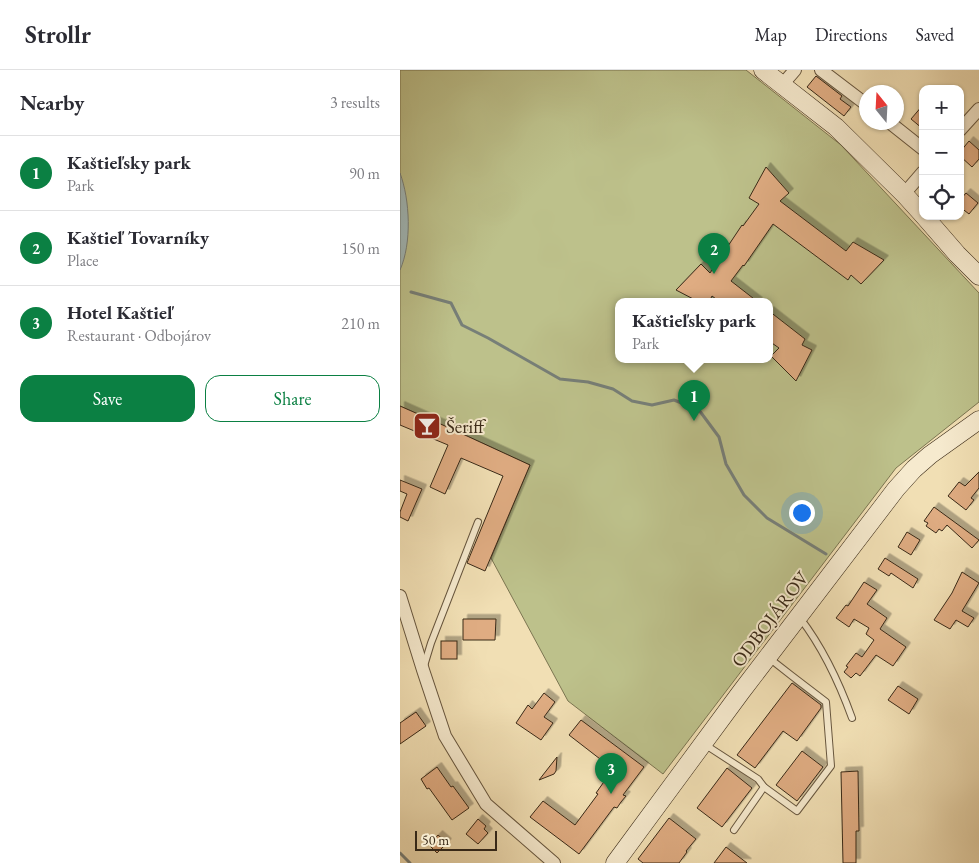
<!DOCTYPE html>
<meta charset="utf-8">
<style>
body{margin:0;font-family:"EB Garamond",serif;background:#f2f2f3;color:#2b2b33}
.controls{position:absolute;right:15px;top:15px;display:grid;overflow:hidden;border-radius:10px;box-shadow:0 1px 4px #0004}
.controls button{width:45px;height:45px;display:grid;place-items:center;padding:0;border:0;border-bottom:1px solid #e1e1e2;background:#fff;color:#2b2b33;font:25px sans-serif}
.compass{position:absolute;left:459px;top:15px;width:45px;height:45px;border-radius:50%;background:#fff;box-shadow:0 1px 4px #0004;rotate:342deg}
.scale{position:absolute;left:15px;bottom:12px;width:82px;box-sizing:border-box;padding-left:5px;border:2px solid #392917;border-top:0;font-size:14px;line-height:18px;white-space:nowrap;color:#392917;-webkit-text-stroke:4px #f6eace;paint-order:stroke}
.you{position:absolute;left:401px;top:442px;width:18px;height:18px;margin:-12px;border:4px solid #fff;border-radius:50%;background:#1a73e8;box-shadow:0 0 0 8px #1a73e833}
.badge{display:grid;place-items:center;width:32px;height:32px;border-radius:50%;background:#0b8043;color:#fff;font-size:16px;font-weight:700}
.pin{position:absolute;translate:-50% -41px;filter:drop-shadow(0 1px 2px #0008)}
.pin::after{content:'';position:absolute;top:26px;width:18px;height:15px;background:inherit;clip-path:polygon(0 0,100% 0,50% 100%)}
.popup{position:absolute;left:215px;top:228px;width:158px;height:65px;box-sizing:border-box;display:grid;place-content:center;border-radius:10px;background:#fff;filter:drop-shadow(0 1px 4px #0005);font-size:16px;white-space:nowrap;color:#7c7c81}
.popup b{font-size:19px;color:#2b2b33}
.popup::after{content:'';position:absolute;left:50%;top:100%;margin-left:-10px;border:10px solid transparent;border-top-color:#fff}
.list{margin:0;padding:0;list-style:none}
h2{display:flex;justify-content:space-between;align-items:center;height:65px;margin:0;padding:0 20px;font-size:21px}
h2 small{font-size:16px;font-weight:400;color:#7c7c81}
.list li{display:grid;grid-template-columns:32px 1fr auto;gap:15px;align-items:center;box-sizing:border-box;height:75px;padding:0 20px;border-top:1px solid #e1e1e2}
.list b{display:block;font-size:19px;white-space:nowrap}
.list p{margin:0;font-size:16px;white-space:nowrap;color:#7c7c81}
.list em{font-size:16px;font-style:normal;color:#7c7c81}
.actions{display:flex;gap:10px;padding:15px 20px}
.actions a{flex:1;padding:11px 0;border:1px solid #0b8043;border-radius:15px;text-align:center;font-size:18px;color:#0b8043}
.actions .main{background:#0b8043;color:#fff}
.icon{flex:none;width:28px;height:28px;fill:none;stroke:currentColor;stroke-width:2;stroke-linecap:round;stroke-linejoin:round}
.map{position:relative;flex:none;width:579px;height:793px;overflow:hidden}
header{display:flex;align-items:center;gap:30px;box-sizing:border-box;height:70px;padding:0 25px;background:#fff;border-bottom:1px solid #e1e1e2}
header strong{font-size:24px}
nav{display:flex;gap:28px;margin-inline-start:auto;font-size:18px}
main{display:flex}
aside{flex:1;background:#fff}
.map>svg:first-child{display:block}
.green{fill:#bdc18b;stroke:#7b7551;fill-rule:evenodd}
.water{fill:#a1b9b9;stroke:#777f78}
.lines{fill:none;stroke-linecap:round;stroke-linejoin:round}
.stream{stroke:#777f78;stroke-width:3}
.building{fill:#dfac82;stroke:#392917;filter:url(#shadow)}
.lane-casing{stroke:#67563e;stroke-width:8}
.street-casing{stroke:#67563e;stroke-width:14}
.secondary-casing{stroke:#392917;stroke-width:19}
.lane{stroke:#f6eace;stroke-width:6}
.street{stroke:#f6eace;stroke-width:12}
.secondary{stroke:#f6eace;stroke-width:18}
.labels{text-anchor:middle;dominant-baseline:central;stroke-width:4;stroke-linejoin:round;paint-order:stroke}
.poi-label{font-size:19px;fill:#392917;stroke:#f6eace;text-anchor:start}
.street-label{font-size:19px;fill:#392917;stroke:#f6eace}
</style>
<header>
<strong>Strollr</strong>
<nav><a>Map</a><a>Directions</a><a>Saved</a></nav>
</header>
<main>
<aside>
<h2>Nearby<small>3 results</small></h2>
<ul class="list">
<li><span class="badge">1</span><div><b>Kaštieľsky park</b><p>Park</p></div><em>90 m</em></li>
<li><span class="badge">2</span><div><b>Kaštieľ Tovarníky</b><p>Place</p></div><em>150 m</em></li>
<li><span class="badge">3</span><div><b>Hotel Kaštieľ</b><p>Restaurant · Odbojárov</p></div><em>210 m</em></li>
</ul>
<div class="actions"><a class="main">Save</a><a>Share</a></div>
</aside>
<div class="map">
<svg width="579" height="793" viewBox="0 0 579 793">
<defs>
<filter id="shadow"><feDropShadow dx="4.5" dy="-4.5" stdDeviation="0" flood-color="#0004"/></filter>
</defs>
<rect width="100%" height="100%" fill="#f1dfb4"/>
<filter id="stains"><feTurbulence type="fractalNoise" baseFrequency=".004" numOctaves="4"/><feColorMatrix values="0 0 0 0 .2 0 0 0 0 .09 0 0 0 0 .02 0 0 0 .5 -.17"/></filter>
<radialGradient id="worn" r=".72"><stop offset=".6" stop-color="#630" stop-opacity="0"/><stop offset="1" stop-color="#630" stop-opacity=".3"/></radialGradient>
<path class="green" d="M 0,0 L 346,0 L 441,75 L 579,223 L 579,332 L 496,398 L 263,704 L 168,631 L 91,488 L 130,395 L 54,360 L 0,336 ZM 219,232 L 369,232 L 369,290 L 219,290 Z"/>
<path class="water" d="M 0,103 C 10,130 12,173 0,200 Z"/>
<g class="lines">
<g class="stream">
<path d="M 11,222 L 51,233 L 62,255 L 88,268 L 160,309 L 188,312 L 213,319 L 232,331 L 252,335 L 274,330 L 299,340 L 319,367 L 326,394 L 344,425 L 367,448 L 426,484"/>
<path d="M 0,783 L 10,793"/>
</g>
</g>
<g class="building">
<path d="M 416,6 L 442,26 L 440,29 L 451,37 L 444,46 L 407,17 Z"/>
<path d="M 523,35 L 523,59 L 511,49 Z"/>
<path d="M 569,71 L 579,80 L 579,89 L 572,97 L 560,86 L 560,82 Z"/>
<path d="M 366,97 L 389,123 L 380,131 L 446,181 L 453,172 L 484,190 L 461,214 L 451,205 L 448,210 L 373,154 L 344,196 L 343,195 L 331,211 L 358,232 L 320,232 L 312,226 L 309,232 L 299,232 L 276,220 L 301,194 L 310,203 L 342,155 L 343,156 L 359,134 L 349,128 Z"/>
<path d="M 566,123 L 578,133 L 569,144 L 560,137 L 560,130 Z"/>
<path d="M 369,241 L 405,269 L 402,275 L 412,280 L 396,311 L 371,286 L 379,278 L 369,271 Z"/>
<path d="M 0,336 L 54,360 L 130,395 L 85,501 L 67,493 L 103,406 L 61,388 L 45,424 L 30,417 L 48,375 L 0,355 Z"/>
<path d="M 579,402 L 579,418 L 571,428 L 574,430 L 566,440 L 548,426 L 559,412 L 565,416 Z"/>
<path d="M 0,410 L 22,419 L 8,451 L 0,447 L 0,442 L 7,424 L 0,421 Z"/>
<path d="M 534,437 L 579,470 L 572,478 L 547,455 L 542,461 L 539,459 L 536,463 L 526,456 L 528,453 L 524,451 Z"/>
<path d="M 507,462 L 520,470 L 511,485 L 498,477 Z"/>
<path d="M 485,488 L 518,509 L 513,518 L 491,503 L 489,506 L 478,499 Z"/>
<path d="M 562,502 L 579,513 L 562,541 L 574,548 L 568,557 L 556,550 L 550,559 L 534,550 L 552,523 Z"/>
<path d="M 464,512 L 477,520 L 467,534 L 487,548 L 480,559 L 506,577 L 493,596 L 476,585 L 460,606 L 456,603 L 451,608 L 444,602 L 448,597 L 446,596 L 456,583 L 462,587 L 474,570 L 466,564 L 469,558 L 454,549 L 449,557 L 436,548 L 446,535 L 448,536 Z"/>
<path d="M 63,549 L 96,549 L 95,570 L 63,570 Z"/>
<rect x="41" y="571" width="16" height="18"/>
<path d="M 392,613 L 421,635 L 421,638 L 397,671 L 383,661 L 355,698 L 337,685 Z"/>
<path d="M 498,616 L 518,629 L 509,644 L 488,630 Z"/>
<path d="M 144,623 L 155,632 L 144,647 L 153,653 L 141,670 L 116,653 L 128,635 L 132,639 Z"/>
<path d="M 16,642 L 26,656 L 0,674 L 0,653 Z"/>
<path d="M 181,650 L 244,697 L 223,725 L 226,726 L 221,732 L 217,738 L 214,737 L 179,784 L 130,747 L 143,731 L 175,755 L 198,724 L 196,723 L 213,699 L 169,665 Z"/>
<path d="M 402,681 L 423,697 L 397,731 L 376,715 Z"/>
<path d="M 157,687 L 156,701 L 154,704 L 139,710 Z"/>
<path d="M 37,697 L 51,717 L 53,716 L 69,738 L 52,750 L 29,718 L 27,719 L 21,709 Z"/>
<path d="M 327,698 L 352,718 L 322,757 L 297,738 Z"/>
<path d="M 458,701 L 459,761 L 456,761 L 456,793 L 443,793 L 441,702 Z"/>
<path d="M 269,748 L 296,769 L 286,781 L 287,782 L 279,793 L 243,793 L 238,789 Z"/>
<path d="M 78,749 L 86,756 L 84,759 L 88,763 L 78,774 L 66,764 Z"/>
<path d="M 38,765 L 47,773 L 37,783 L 29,775 Z"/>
<path d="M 326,777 L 347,793 L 314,793 Z"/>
</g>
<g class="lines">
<g class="lane-casing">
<g id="lane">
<path d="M 400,548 C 423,578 439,612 452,648"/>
<path d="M 24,596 L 31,573 L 78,452"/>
<path d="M 304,674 L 358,709 L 364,717 L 397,741 L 431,696 L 426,632 L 392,606 L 369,588"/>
<path d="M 334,760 L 364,717"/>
</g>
</g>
<g class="street-casing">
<g id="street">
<path d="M 421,0 L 467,35"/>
<path d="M 382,15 L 395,0"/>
<path d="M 489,52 L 523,79"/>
<path d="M 560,60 L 579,39"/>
<path d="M 504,124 L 523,102"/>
<path d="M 0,526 L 23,600 L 45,666 L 86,734 L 154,793"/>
</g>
</g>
<g class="secondary-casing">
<g id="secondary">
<path d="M 363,0 L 436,57 L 504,124 L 523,145"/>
<path d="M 524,146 L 557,184 L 579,206"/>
<path d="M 215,793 L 341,622 L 496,419 L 514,399 L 530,385 L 579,350"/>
</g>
</g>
<use href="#lane" class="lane"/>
<use href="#street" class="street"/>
<use href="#secondary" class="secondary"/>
</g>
<defs>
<g id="bar-square" transform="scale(1.4375)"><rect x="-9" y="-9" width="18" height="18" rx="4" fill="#8f2418" stroke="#f6eace"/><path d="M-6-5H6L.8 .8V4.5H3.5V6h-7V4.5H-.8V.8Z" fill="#fff"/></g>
</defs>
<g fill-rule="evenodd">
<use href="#bar-square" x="27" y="356"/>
</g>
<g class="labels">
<g class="poi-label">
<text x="46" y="356">Šeriff</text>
</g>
<g class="street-label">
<text transform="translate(370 549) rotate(-53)">ODBOJÁROV</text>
</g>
</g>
<rect width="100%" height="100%" filter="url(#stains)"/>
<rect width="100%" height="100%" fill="url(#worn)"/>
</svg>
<div class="controls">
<button>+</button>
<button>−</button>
<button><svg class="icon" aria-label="locate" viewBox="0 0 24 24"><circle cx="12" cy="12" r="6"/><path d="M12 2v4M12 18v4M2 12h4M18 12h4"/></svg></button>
</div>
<svg class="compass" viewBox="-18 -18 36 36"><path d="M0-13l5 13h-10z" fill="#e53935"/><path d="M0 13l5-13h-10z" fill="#7c7c81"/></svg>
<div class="scale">50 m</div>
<div class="you"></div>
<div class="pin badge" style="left:294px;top:351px">1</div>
<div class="popup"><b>Kaštieľsky park</b>Park</div>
<div class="pin badge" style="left:314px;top:204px">2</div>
<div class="pin badge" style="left:211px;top:724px">3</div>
</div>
</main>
